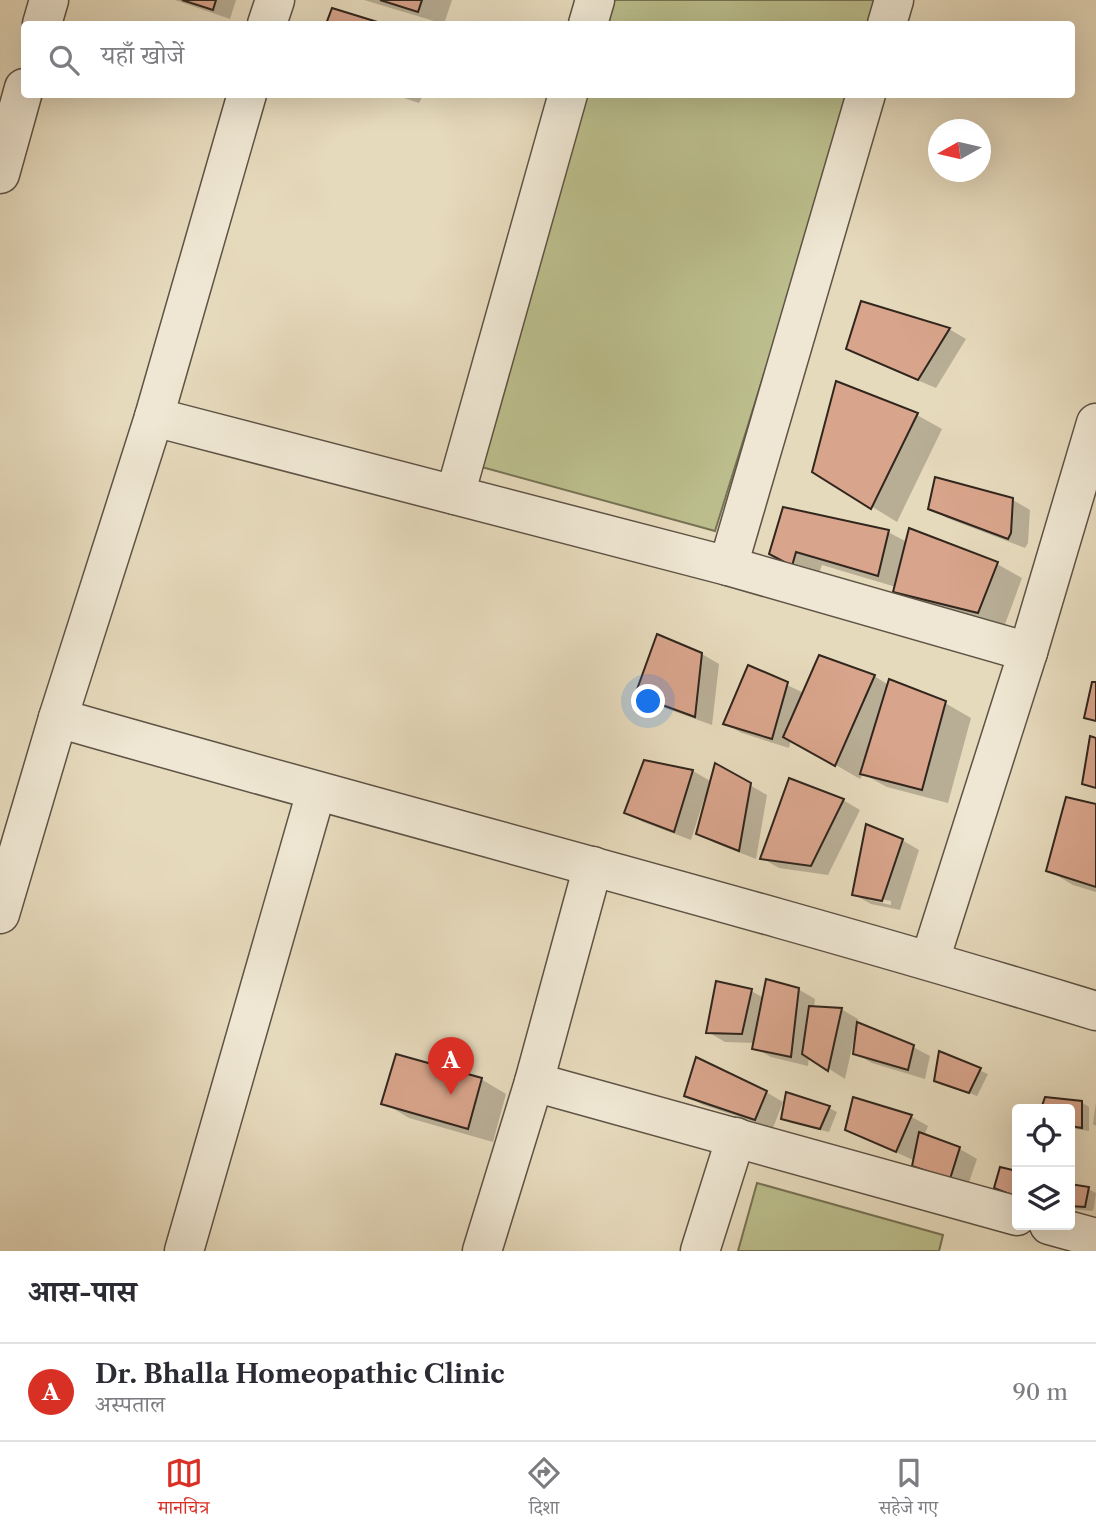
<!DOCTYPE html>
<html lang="hi">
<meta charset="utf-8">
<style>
body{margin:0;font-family:"Libre Caslon Text","Noto Serif Devanagari",serif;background:#f2f2f3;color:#2b2b33}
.controls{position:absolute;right:21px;bottom:21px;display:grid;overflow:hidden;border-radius:7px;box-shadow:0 7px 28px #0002}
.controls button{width:63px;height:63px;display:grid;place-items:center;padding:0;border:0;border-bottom:2px solid #e1e1e2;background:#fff;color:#2b2b33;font:35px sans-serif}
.compass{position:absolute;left:928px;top:119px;width:63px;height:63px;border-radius:50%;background:#fff;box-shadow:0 7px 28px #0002;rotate:262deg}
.you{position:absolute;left:649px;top:702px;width:24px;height:24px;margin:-18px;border:5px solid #fff;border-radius:50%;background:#1a73e8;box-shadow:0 0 0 10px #1a73e833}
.badge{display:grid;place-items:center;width:46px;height:46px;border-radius:50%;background:#d93025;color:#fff;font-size:23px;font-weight:700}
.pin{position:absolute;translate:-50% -58px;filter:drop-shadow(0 2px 4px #0008)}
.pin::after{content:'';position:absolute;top:37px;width:24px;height:21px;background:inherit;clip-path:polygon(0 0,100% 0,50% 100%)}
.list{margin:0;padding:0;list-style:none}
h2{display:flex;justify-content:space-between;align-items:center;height:91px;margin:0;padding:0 28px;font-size:30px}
h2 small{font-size:23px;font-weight:400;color:#7c7c81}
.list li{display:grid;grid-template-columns:46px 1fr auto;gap:21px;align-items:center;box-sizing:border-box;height:98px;padding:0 28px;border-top:2px solid #e1e1e2}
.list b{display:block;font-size:26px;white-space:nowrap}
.list p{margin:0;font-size:23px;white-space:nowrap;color:#7c7c81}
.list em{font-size:23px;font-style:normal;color:#7c7c81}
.icon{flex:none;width:38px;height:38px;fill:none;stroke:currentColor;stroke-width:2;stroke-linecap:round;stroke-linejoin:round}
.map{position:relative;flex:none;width:1096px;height:1251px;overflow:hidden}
.search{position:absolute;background:#fff;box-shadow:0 7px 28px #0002;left:21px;right:21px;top:21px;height:77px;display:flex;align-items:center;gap:18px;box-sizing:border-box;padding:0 24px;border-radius:7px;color:#7c7c81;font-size:26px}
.sheet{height:189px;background:#fff}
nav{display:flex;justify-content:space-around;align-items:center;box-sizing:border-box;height:98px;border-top:2px solid #e1e1e2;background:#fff;font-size:19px;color:#7c7c81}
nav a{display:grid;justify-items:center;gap:4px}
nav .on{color:#d93025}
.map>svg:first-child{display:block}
.green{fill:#bbbe8c;stroke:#767254;stroke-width:2}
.shadow{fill:#0003;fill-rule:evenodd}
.building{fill:#d8a48b;stroke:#31261d;stroke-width:2}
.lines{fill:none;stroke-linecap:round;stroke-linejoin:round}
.minor-casing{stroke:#5e5345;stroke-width:41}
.minor{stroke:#efe7d3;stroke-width:38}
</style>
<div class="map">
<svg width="1096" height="1251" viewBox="0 0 1096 1251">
<rect width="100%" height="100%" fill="#e6dabc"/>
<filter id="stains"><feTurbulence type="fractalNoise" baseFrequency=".00286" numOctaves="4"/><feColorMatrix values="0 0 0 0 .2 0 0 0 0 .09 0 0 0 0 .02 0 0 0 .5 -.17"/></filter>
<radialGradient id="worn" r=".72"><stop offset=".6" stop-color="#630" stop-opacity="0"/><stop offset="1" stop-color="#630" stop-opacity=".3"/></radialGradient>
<g class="green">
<path d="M 611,0 L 880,0 L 873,24 L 604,24 Z"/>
<path d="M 584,95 L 851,95 L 715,531 L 478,466 Z"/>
<path d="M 757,1183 L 943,1235 L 939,1251 L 738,1251 Z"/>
</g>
<g class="shadow">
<path d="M 175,0 L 236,0 L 230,19 Z"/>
<path d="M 364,0 L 452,0 L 444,24 Z"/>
<path d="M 392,94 L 424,94 L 419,103 Z"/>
<path d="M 949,329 L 966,339 L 936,388 L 865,358 L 848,348 Z"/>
<path d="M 837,383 L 917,415 L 942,429 L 897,522 L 814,471 Z"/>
<path d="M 1013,500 L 1030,510 L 1028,543 L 1025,548 L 947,518 L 930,508 Z"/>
<path d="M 888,532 L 907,542 L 997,564 L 1022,578 L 1004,627 L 920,605 L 895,591 L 896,587 L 822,565 L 817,579 L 771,553 Z"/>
<path d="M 702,654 L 719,664 L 712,725 L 654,704 L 637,695 Z"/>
<path d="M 749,667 L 804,693 L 874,676 L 889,685 L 945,703 L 971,718 L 948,803 L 887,787 L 863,774 L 860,779 L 791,739 L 789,748 L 742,733 L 725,724 Z"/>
<path d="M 645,762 L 693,771 L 712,782 L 716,766 L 767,795 L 756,859 L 715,843 L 698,833 L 707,800 L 704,799 L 691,840 L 643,822 L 626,813 Z"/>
<path d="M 843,800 L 860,810 L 828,875 L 779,868 L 762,858 Z"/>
<path d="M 1096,806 L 1096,892 L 1073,885 L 1048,870 Z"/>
<path d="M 902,840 L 919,850 L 900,910 L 871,904 L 853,894 ZM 869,897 L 891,901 L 891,905 L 869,900 Z"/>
<path d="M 798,989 L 815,999 L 814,1008 L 841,1009 L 858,1019 L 857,1024 L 913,1047 L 930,1056 L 925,1079 L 872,1063 L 855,1053 L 858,1035 L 855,1034 L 845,1079 L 809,1056 L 808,1066 L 771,1057 L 754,1048 L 755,1043 L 725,1042 L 708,1032 L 751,991 L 764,998 Z"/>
<path d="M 941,1054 L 988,1074 L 977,1096 L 936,1080 Z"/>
<path d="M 481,1079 L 506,1094 L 493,1142 L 409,1118 L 384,1103 Z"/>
<path d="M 766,1092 L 783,1102 L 773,1128 L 703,1105 L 686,1095 Z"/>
<path d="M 854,1099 L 912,1117 L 928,1126 L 924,1136 L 960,1149 L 977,1159 L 967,1188 L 931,1175 L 914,1165 L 915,1161 L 847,1129 Z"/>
<path d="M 1046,1099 L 1081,1102 L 1089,1107 L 1089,1131 L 1070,1128 L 1070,1109 L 1043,1109 Z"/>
<path d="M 1096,1102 L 1096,1126 L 1093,1124 Z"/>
<path d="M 829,1108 L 837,1112 L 829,1132 L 791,1123 L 783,1118 Z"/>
<path d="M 1070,1186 L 1088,1189 L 1096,1193 L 1094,1207 L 1096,1209 L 1094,1207 L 1093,1211 L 1070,1209 Z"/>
</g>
<g class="building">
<path d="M 182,0 L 216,0 L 213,10 Z"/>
<path d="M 380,0 L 422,0 L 418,12 Z"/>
<path d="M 332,8 L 384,24 L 326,24 Z"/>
<path d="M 861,301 L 950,328 L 918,380 L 846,349 Z"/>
<path d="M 836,381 L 918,413 L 871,509 L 812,472 Z"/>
<path d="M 935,477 L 1013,498 L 1011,533 L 1008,539 L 928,509 Z"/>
<path d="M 783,507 L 889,530 L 878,576 L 796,552 L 792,566 L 769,554 Z"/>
<path d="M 909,528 L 998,562 L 978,613 L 893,592 Z"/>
<path d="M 657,634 L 702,653 L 695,717 L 635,695 Z"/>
<path d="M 819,655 L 875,675 L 835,766 L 783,737 Z"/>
<path d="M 748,665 L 788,682 L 772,739 L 723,724 Z"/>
<path d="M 889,679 L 946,701 L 922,790 L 860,774 Z"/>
<path d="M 1092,682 L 1096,682 L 1096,721 L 1084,718 Z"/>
<path d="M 1090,736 L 1096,738 L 1096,788 L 1082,784 Z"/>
<path d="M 644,760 L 693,770 L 674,832 L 624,813 Z"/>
<path d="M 715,763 L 751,783 L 739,851 L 696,834 Z"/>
<path d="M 789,778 L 844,799 L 811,866 L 760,859 Z"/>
<path d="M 1066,797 L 1096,804 L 1096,887 L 1046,871 Z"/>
<path d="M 866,824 L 903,839 L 882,901 L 852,895 Z"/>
<path d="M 766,979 L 799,988 L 791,1057 L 752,1049 Z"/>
<path d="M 716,981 L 752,989 L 742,1034 L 706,1033 Z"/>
<path d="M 809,1006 L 842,1008 L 828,1071 L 802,1054 Z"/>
<path d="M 857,1022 L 914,1045 L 908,1070 L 853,1054 Z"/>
<path d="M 939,1051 L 981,1068 L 969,1093 L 934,1081 Z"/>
<path d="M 396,1054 L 482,1078 L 468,1129 L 381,1104 Z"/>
<path d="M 696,1057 L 767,1091 L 755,1120 L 684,1096 Z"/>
<path d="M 786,1092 L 830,1106 L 820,1129 L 781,1119 Z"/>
<path d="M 853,1097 L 912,1115 L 896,1152 L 845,1130 Z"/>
<path d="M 1045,1097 L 1082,1101 L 1082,1128 L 1070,1126 L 1070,1109 L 1041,1109 Z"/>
<path d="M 919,1132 L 960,1147 L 950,1179 L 912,1166 Z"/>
<path d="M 1000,1167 L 1017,1171 L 1017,1197 L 994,1188 Z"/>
<path d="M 1070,1184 L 1089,1187 L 1085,1207 L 1070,1206 Z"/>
</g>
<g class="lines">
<g class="minor-casing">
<g id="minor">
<path d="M 42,24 L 49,0"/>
<path d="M 267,24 L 275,0"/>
<path d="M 588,24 L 595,0"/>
<path d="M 887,24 L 894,0"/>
<path d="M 0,174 L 24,88"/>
<path d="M 154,417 L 728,566 L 1028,652"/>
<path d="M 455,495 L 568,94"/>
<path d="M 728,566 L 866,94"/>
<path d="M 58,718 C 403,817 752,906 1096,1011"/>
<path d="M 0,914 L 58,718 L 154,417 L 247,94"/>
<path d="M 930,960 L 1028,652 L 1096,423"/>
<path d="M 534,1082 L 1017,1216"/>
<path d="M 1049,1225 L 1096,1238"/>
<path d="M 184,1251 L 316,792"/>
<path d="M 482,1251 L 534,1082 L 593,866"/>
<path d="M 700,1251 L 736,1137"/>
</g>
</g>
<use href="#minor" class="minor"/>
</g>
<rect width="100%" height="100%" filter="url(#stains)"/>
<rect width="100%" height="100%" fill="url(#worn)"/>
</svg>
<div class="controls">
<button><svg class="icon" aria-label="locate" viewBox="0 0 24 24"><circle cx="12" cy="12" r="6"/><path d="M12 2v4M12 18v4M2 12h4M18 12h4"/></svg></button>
<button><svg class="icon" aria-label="layers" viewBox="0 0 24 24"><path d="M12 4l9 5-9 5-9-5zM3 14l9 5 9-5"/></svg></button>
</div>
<svg class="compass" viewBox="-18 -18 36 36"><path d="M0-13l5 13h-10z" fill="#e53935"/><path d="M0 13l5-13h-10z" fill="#7c7c81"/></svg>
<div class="you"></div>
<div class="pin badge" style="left:451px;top:1095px">A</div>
<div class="search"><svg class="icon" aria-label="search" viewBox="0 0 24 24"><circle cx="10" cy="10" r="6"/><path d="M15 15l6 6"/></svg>यहाँ खोजें</div>
</div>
<section class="sheet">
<h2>आस-पास<small></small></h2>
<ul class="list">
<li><span class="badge">A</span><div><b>Dr. Bhalla Homeopathic Clinic</b><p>अस्पताल</p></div><em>90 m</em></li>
</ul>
</section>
<nav>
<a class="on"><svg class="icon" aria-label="map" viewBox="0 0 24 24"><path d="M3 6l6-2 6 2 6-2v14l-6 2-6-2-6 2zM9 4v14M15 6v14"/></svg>मानचित्र</a>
<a><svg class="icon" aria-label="directions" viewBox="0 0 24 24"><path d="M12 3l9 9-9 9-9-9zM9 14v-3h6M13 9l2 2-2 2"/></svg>दिशा</a>
<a><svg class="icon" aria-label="saved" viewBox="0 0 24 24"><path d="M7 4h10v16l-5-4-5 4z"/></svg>सहेजे गए</a>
</nav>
